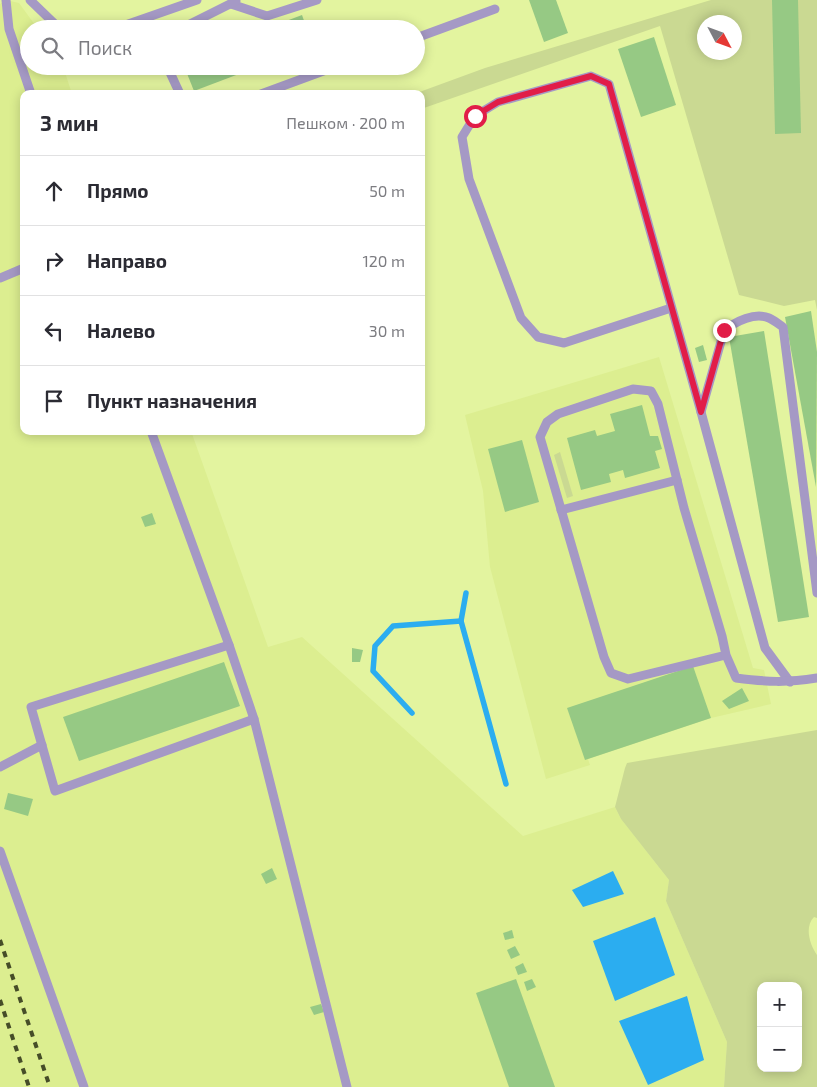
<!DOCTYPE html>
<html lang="ru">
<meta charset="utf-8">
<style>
body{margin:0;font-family:"Exo 2",sans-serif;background:#f7f7f7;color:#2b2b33}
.controls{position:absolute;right:15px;bottom:15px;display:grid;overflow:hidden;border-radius:10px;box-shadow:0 2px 12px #0003}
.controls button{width:45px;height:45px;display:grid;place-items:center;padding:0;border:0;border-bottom:1px solid #e1e1e2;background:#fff;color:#2b2b33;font:25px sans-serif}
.compass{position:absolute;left:697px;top:15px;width:45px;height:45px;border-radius:50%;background:#fff;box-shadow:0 2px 12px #0003;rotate:131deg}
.stop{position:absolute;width:15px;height:15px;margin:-11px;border:4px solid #e11d48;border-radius:50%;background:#fff}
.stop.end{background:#e11d48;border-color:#fff;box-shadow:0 1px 5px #0008}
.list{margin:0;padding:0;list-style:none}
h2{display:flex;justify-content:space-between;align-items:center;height:65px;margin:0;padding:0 20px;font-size:21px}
h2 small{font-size:16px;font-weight:400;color:#7c7c81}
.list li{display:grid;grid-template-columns:32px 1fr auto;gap:15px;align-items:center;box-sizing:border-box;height:70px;padding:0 20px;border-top:1px solid #e1e1e2}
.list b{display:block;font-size:19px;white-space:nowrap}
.list em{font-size:16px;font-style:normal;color:#7c7c81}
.icon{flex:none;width:28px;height:28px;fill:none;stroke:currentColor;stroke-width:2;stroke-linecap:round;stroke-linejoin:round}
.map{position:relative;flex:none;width:817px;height:1087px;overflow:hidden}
.search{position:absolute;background:#fff;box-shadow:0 2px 12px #0003;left:20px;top:20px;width:405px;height:55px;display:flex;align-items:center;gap:12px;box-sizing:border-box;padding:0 18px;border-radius:28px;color:#7c7c81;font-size:19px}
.panel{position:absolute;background:#fff;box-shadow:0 2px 12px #0003;left:20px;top:90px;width:405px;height:345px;border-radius:10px}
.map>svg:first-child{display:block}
.built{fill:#dcee90}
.green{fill:#cad992;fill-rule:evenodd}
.water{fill:#2badf0}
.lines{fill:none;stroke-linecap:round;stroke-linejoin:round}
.stream{stroke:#2badf0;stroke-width:5.5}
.building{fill:#96c984}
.lane{stroke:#a599c5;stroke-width:9}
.rail{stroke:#464d28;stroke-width:4;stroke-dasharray:6 6;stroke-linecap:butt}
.route{stroke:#e11d48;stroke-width:6}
</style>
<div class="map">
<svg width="817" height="1087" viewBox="0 0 817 1087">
<rect width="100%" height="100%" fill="#e3f49f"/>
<g class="built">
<path d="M 6,0 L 19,3 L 38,29 L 29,29 L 29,66 L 63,66 L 72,94 L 24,94 L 24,431 L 191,431 L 268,647 L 302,637 L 523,836 L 615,807 L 621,819 L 669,880 L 666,901 L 727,1042 L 724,1087 L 0,1087 L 0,4 Z"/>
<path d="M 659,357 L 753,668 L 764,670 L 771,704 L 711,718 L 588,759 L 590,765 L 546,779 L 490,567 L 483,491 L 465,415 Z"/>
</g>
<g class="green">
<path d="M 711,0 L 817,0 L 817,310 L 815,300 L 784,306 L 739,295 L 660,26 L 421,109 L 421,94 L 414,94 L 485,68 ZM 704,22 L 734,22 L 734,52 L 704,52 Z"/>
<path d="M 560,452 L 573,496 L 567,498 L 554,455 Z"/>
<path d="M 817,730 L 817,918 L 814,917 C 804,927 810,945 817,955 L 817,1087 L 724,1087 L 727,1042 L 666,901 L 669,880 L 621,819 L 615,807 L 625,768 L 627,763 ZM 761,986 L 798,986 L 798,1068 L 761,1068 Z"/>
</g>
<g class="water">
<path d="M 613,871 L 624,894 L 583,907 L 572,890 Z"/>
<path d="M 655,917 L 675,975 L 615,1001 L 593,941 Z"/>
<path d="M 687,996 L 704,1060 L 648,1085 L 619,1021 Z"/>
</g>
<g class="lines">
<g class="stream">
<path d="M 466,593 L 461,621 L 506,784"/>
<path d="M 412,713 L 373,671 L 375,646 L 393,626 L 461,621"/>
</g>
</g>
<g class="building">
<path d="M 529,0 L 556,0 L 568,33 L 544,42 Z"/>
<path d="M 772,0 L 798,0 L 801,133 L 775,134 Z"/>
<path d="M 302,15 L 307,29 L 265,29 Z"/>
<path d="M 654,37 L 676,105 L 641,117 L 618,49 Z"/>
<path d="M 184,66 L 260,66 L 194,91 Z"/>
<path d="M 811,311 L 817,352 L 816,487 L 785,317 Z"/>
<path d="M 764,331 L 809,617 L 778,622 L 729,337 Z"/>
<path d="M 703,345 L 707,360 L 699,362 L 695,348 Z"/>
<path d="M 642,405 L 650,436 L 658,436 L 662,449 L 655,451 L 660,468 L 625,478 L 623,470 L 609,474 L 611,482 L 581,490 L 567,438 L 595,430 L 597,436 L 615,431 L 610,414 Z"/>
<path d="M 522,440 L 539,502 L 505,512 L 488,449 Z"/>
<path d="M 152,513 L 156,524 L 145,527 L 141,517 Z"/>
<path d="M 352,648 L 363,650 L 360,662 L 352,662 Z"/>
<path d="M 224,662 L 240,706 L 79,761 L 63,717 Z"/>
<path d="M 693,666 L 711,718 L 585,760 L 567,708 Z"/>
<path d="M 742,688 L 749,701 L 729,709 L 722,701 Z"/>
<path d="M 8,793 L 33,799 L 28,816 L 4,809 Z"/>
<path d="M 272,868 L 277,879 L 266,884 L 261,874 Z"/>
<path d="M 512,930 L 514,938 L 505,940 L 503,933 Z"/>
<path d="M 515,946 L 520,955 L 511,959 L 507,950 Z"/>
<path d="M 523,963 L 527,972 L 518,975 L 515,967 Z"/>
<path d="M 516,979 L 555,1087 L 509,1087 L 476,993 Z"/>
<path d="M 532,979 L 536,987 L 527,991 L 524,982 Z"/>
<path d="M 321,1004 L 324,1012 L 314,1015 L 310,1007 Z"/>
</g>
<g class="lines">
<g class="lane">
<path d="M 6,0 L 9,29 L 31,94"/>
<path d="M 30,0 L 60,29"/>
<path d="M 231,4 L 267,16 L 317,0"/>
<path d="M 114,29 L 197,0"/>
<path d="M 180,29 L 236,1"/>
<path d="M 416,38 L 495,9"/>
<path d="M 167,66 L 180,94"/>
<path d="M 261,94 L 337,66"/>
<path d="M 0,278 L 24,268"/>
<path d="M 671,308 L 564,343 L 538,337 L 521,318 L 469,179 L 462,137 L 475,116 L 498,102 L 591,76 L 609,84 L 701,412 L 765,648 L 790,682"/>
<path d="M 701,412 L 724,331 C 736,321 755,312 769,318 C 774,320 778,324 783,327 L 817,593"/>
<path d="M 151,431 L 229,645 L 254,719 L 347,1087"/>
<path d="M 561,510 L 677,480"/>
<path d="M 229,645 L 31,707 L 55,791 L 254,719"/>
<path d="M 726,655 L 628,679 L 611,673 L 604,657 L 540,437 L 547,422 L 558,414 L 633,389 L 651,391 L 658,404 L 684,508 L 722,636 L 726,655 L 736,678 C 767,682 786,683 817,678"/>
<path d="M 0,767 L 42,745"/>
<path d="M 0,851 L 84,1087"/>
</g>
<g class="rail">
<path d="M 0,940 L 50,1087"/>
<path d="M 0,1000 L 29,1087"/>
</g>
</g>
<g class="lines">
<path class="route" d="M 475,116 L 498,102 L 591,76 L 609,84 L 701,412 L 724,330"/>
</g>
</svg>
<div class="controls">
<button>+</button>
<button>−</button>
</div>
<svg class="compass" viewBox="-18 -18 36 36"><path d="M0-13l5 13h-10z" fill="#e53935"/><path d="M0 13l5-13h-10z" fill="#7c7c81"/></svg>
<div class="stop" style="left:475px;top:116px"></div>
<div class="stop end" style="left:724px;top:330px"></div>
<div class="search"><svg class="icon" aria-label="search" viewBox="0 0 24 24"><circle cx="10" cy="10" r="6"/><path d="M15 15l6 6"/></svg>Поиск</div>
<section class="panel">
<h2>3 мин<small>Пешком · 200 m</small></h2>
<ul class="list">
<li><svg class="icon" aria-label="ahead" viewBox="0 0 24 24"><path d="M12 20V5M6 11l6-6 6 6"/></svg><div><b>Прямо</b></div><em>50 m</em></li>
<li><svg class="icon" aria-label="right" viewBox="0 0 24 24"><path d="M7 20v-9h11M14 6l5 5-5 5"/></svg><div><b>Направо</b></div><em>120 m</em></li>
<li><svg class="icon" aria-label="left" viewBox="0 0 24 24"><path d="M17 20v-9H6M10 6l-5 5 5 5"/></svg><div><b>Налево</b></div><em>30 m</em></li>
<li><svg class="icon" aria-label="arrive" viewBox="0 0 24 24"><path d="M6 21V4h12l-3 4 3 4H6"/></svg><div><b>Пункт назначения</b></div></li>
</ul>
</section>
</div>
